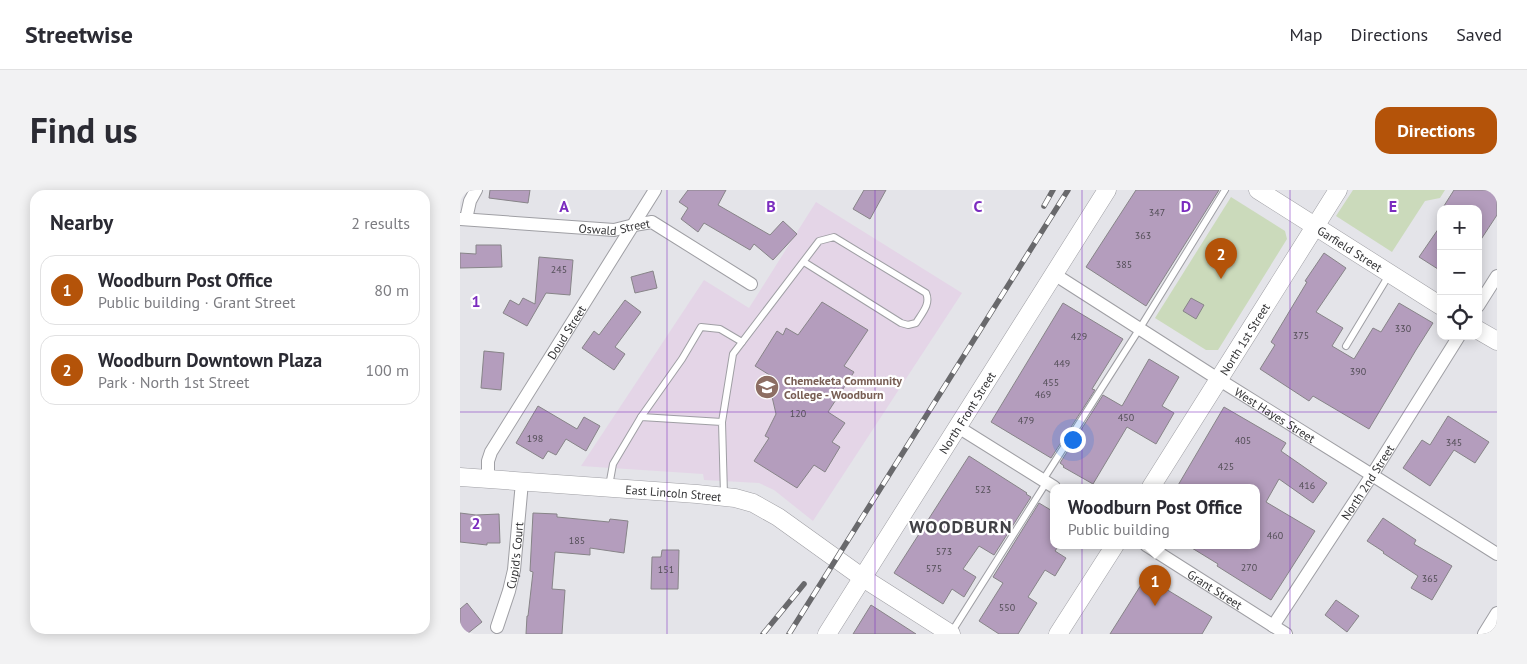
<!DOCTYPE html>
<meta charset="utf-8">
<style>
body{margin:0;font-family:"PT Sans",sans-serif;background:#f2f2f3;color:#2b2b33}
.controls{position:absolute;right:15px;top:15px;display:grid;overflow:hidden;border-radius:10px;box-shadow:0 2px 12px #0003}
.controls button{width:45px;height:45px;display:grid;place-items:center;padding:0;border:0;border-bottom:1px solid #e1e1e2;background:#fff;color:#2b2b33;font:25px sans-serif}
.you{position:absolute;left:612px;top:249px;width:18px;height:18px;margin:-12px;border:4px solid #fff;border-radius:50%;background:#1a73e8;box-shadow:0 0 0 8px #1a73e833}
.badge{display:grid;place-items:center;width:32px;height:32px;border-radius:50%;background:#b45309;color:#fff;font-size:16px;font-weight:700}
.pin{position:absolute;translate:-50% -41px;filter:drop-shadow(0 1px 2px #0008)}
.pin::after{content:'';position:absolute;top:26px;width:18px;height:15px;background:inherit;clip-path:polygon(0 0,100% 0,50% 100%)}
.popup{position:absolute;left:590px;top:294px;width:210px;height:65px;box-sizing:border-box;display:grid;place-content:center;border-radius:10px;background:#fff;filter:drop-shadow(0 1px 4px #0005);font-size:16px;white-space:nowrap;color:#7c7c81}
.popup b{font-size:19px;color:#2b2b33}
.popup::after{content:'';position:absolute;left:50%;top:100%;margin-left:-10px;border:10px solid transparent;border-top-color:#fff}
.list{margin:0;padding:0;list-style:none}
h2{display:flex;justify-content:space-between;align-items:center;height:65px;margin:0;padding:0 20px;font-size:21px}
h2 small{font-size:16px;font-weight:400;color:#7c7c81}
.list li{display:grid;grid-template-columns:32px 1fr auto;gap:15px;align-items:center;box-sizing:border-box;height:70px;margin:0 10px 10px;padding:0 10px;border:1px solid #e1e1e2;border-radius:15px}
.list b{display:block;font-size:19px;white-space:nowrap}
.list p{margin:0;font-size:16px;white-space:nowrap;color:#7c7c81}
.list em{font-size:16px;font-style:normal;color:#7c7c81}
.icon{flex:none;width:28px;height:28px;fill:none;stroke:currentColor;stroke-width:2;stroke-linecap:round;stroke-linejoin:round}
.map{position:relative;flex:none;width:1037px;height:444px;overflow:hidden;border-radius:15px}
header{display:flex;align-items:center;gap:30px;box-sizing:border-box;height:70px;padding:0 25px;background:#fff;border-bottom:1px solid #e1e1e2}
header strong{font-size:24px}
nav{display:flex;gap:28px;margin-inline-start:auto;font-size:18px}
.intro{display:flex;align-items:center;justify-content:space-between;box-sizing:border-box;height:120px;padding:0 30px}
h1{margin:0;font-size:35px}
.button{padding:12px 22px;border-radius:15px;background:#b45309;color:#fff;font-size:18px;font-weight:700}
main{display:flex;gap:30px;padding:0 30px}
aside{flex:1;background:#fff;border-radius:15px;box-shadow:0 2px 12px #0003}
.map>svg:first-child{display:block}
.education{fill:#e4d5e7}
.green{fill:#cbdabb}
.building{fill:#b49dbd;stroke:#878488}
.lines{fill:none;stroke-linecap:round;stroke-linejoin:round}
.lane-casing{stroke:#9f9fa4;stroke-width:8}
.street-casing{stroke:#9f9fa4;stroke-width:14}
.secondary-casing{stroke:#9f9fa4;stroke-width:19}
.lane{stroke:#fff;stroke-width:6}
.street{stroke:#fff;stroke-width:12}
.secondary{stroke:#fff;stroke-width:18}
.rail-casing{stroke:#69696c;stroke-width:5.5}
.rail{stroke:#fff;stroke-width:4;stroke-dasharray:11;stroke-linecap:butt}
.grid{fill:none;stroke:#7b2cbf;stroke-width:1;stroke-opacity:0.55}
.labels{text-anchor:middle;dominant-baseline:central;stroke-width:4.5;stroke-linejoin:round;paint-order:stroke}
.number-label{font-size:10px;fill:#534e57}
.street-label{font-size:12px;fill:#333335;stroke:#fff}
.education-label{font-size:12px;font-weight:bold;fill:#785e54;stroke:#fff;text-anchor:start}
.district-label{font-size:18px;font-weight:bold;letter-spacing:1px;fill:#414145;stroke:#fff}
.grid-label{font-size:16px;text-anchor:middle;font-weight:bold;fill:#7b2cbf;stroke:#fff;stroke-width:4.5;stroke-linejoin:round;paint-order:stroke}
</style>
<header>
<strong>Streetwise</strong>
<nav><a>Map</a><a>Directions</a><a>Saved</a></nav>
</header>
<div class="intro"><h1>Find us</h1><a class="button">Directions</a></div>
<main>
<aside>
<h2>Nearby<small>2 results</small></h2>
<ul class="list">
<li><span class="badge">1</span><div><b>Woodburn Post Office</b><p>Public building · Grant Street</p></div><em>80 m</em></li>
<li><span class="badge">2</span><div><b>Woodburn Downtown Plaza</b><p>Park · North 1st Street</p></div><em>100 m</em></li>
</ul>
</aside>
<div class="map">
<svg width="1037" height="444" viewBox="0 0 1037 444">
<rect width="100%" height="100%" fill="#e4e4e9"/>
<path class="education" d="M 356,12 L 502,103 L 353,331 L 314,300 L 299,293 L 244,290 L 243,284 L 121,276 L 244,90 L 289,118 Z"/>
<g class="green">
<path d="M 893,0 L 985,0 L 980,8 L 965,11 L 932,62 L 876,26 Z"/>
<path d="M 771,7 L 825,41 L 827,49 L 758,160 L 746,160 L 695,128 Z"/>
</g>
<g class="building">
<path d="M 30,0 L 70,0 L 68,13 L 29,8 Z"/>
<path d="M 228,0 L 266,0 L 258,15 L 310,45 L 323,31 L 337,44 L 313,70 L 294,54 L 290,60 L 244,33 L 238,42 L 221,29 L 228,18 L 219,12 Z"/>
<path d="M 404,0 L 426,0 L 410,29 L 393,19 Z"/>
<path d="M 676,0 L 759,0 L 686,116 L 626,77 Z"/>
<path d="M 994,0 L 1037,0 L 1037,25 L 1018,54 L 1018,19 L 982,19 Z"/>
<path d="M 981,35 L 981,81 L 959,67 Z"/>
<path d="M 16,55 L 41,55 L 42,77 L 0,78 L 0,63 L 16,64 Z"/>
<path d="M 864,63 L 886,78 L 856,122 L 883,138 L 872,156 L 894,169 L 913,138 L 921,142 L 939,113 L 973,133 L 956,160 L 909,239 L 853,206 L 849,211 L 800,179 L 815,155 L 811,152 L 847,92 L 845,91 Z"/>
<path d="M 79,67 L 113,70 L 110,105 L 86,103 L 67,136 L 43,123 L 50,110 L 59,115 L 63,108 L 75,114 Z"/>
<path d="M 193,81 L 197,98 L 175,103 L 171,87 Z"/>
<path d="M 731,108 L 744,115 L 736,129 L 723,121 Z"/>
<path d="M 165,110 L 181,122 L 155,157 L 165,164 L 154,180 L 122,158 L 134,141 L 139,145 Z"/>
<path d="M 362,112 L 408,140 L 384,176 L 394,182 L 368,222 L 385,233 L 372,252 L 380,257 L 365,282 L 354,275 L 337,298 L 294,271 L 309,248 L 305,246 L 316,224 L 310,198 L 316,189 L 295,176 L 317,141 L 323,145 L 326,138 L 338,145 Z"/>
<path d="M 603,113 L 663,149 L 632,199 L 635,200 L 591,268 L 531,232 Z"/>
<path d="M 24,161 L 44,163 L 41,200 L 21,198 Z"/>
<path d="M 689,169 L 719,187 L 702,216 L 714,223 L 696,254 L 667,237 L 633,294 L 603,277 L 604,276 L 600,273 L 643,205 L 662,216 Z"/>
<path d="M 78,216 L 117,239 L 124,227 L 140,236 L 126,261 L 106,249 L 96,265 L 88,261 L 83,269 L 56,253 Z"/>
<path d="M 764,217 L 826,253 L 821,261 L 867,293 L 853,313 L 819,289 L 806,312 L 855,341 L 811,410 L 757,376 L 758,374 L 727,355 L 796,355 L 796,297 L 717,297 Z"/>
<path d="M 988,226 L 1029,252 L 1015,273 L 994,260 L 970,296 L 943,278 L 962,250 L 970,255 Z"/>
<path d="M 509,266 L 567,303 L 566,304 L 571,307 L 534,365 L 519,356 L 503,379 L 516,387 L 504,407 L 492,399 L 483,414 L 434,383 Z"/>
<path d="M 579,313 L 594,322 L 594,355 L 599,355 L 595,361 L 606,368 L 595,386 L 585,380 L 568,407 L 577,413 L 558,444 L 539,444 L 519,431 L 543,393 L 533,387 Z"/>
<path d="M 0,323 L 16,325 L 39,324 L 40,353 L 27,353 L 27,355 L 0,352 Z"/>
<path d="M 73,323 L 97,324 L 97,327 L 149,332 L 150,329 L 168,331 L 164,363 L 130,358 L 130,365 L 95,362 L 92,399 L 105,400 L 102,444 L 66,444 L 67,426 L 68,426 L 73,382 L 70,381 Z"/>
<path d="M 923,328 L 956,350 L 954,354 L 992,376 L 972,410 L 951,398 L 958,386 L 923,363 L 924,362 L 907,351 Z"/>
<path d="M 202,360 L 219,360 L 218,399 L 191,399 L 192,367 L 201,367 Z"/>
<path d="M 686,387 L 752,427 L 742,444 L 650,444 Z"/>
<path d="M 876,410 L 899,426 L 887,442 L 865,425 Z"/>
<path d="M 7,413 L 22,432 L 7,444 L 0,444 L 0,419 Z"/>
<path d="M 411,415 L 456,444 L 393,444 Z"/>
</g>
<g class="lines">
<g class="lane-casing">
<g id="lane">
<path d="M 886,156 L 929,85"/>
<path d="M 181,227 L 222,169 L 241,137 L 260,139 L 282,152"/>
<path d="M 262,232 L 273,164 L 359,51 L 374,47 L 466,103 C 471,114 462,123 456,133 L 448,135 L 441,133 L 344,72"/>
<path d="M 583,290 L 680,138 L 765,0"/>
<path d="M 149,296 L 153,274 L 181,227 L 262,232 L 264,305"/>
<path d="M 491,443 L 586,293"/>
</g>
</g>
<g class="street-casing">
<g id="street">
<path id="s1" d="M 0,29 L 154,40 L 174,35 L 192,32 L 291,94"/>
<path d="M 6,29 L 10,11 L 16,0"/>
<path id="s2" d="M 594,84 L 758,189 L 912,285 L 1037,364"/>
<path d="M 1018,116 L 1037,86"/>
<path d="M 498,237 L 594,297"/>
<path id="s3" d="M 28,289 L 28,271 L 31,262 L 195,0"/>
<path id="s4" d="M 686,355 L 826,444"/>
<path id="s5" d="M 813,436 L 912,285 L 999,146"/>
<path id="s6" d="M 37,437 L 49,401 L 54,380 L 62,292"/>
<path d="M 1024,444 L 1037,423"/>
</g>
</g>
<g class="secondary-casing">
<g id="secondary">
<path id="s7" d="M 798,0 L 981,116"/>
<path d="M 1018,140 L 1037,151"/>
<path id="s8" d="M 0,287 L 237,304 L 275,308 L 293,313 L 318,327 L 403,388 L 491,444"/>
<path id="s9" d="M 691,297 L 878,0"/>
<path id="s10" d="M 367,444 L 647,0"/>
<path d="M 598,444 L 655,355"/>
</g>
</g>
<use href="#lane" class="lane"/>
<use href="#street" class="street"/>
<use href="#secondary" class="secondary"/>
<g class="rail-casing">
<g id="rail">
<path d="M 584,16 L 593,0"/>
<path d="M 303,444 L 344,394"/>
<path d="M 329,444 L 608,0"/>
</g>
</g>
<use href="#rail" class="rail"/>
</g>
<path class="grid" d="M 207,0 L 207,444M 415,0 L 415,444M 622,0 L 622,444M 830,0 L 830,444M 0,222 L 1037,222"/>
<defs>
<g id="university-disc" transform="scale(1.25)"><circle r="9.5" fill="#8d6e63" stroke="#fff"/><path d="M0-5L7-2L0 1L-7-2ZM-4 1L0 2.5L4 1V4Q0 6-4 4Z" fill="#fff"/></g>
</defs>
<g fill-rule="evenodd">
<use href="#university-disc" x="307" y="197"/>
</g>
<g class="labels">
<g class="number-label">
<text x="697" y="22">347</text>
<text x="683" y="45">363</text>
<text x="664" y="74">385</text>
<text x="99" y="79">245</text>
<text x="943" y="138">330</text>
<text x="841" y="145">375</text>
<text x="619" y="146">429</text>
<text x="602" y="173">449</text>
<text x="898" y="181">390</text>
<text x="591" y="192">455</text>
<text x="583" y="204">469</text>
<text x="338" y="223">120</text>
<text x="666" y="227">450</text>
<text x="566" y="230">479</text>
<text x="75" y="248">198</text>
<text x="783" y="250">405</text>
<text x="994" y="252">345</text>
<text x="766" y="276">425</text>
<text x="847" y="295">416</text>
<text x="523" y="299">523</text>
<text x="815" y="345">460</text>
<text x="117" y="350">185</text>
<text x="484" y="361">573</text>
<text x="789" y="377">270</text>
<text x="474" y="378">575</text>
<text x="206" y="379">151</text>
<text x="970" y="388">365</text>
<text x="547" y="417">550</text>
</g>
<g class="street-label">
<text stroke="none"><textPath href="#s1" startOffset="155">Oswald Street</textPath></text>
<text stroke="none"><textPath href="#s7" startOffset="109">Garfield Street</textPath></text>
<text stroke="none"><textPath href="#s3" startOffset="169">Doud Street</textPath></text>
<text stroke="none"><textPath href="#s9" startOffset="175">North 1st Street</textPath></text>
<text stroke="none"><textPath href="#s10" startOffset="262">North Front Street</textPath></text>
<text stroke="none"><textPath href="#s2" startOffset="262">West Hayes Street</textPath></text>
<text stroke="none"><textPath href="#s5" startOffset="172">North 2nd Street</textPath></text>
<text stroke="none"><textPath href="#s8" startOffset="214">East Lincoln Street</textPath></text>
<text stroke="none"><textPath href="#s6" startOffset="74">Cupid's Court</textPath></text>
<text stroke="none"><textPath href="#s4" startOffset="82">Grant Street</textPath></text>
</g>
<g class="education-label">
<text x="324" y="190">Chemeketa Community<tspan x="324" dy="14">College - Woodburn</tspan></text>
</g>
<g class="district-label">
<text x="501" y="336">WOODBURN</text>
</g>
</g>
<g class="grid-label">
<text x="104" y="22">A</text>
<text x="311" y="22">B</text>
<text x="518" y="22">C</text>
<text x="726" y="22">D</text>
<text x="933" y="22">E</text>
<text x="16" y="117">1</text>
<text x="16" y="339">2</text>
</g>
</svg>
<div class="controls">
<button>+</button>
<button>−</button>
<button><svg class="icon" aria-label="locate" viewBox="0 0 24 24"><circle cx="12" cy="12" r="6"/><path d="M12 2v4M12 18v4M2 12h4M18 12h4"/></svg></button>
</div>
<div class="you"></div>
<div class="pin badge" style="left:695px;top:416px">1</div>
<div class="popup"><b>Woodburn Post Office</b>Public building</div>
<div class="pin badge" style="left:761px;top:89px">2</div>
</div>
</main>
